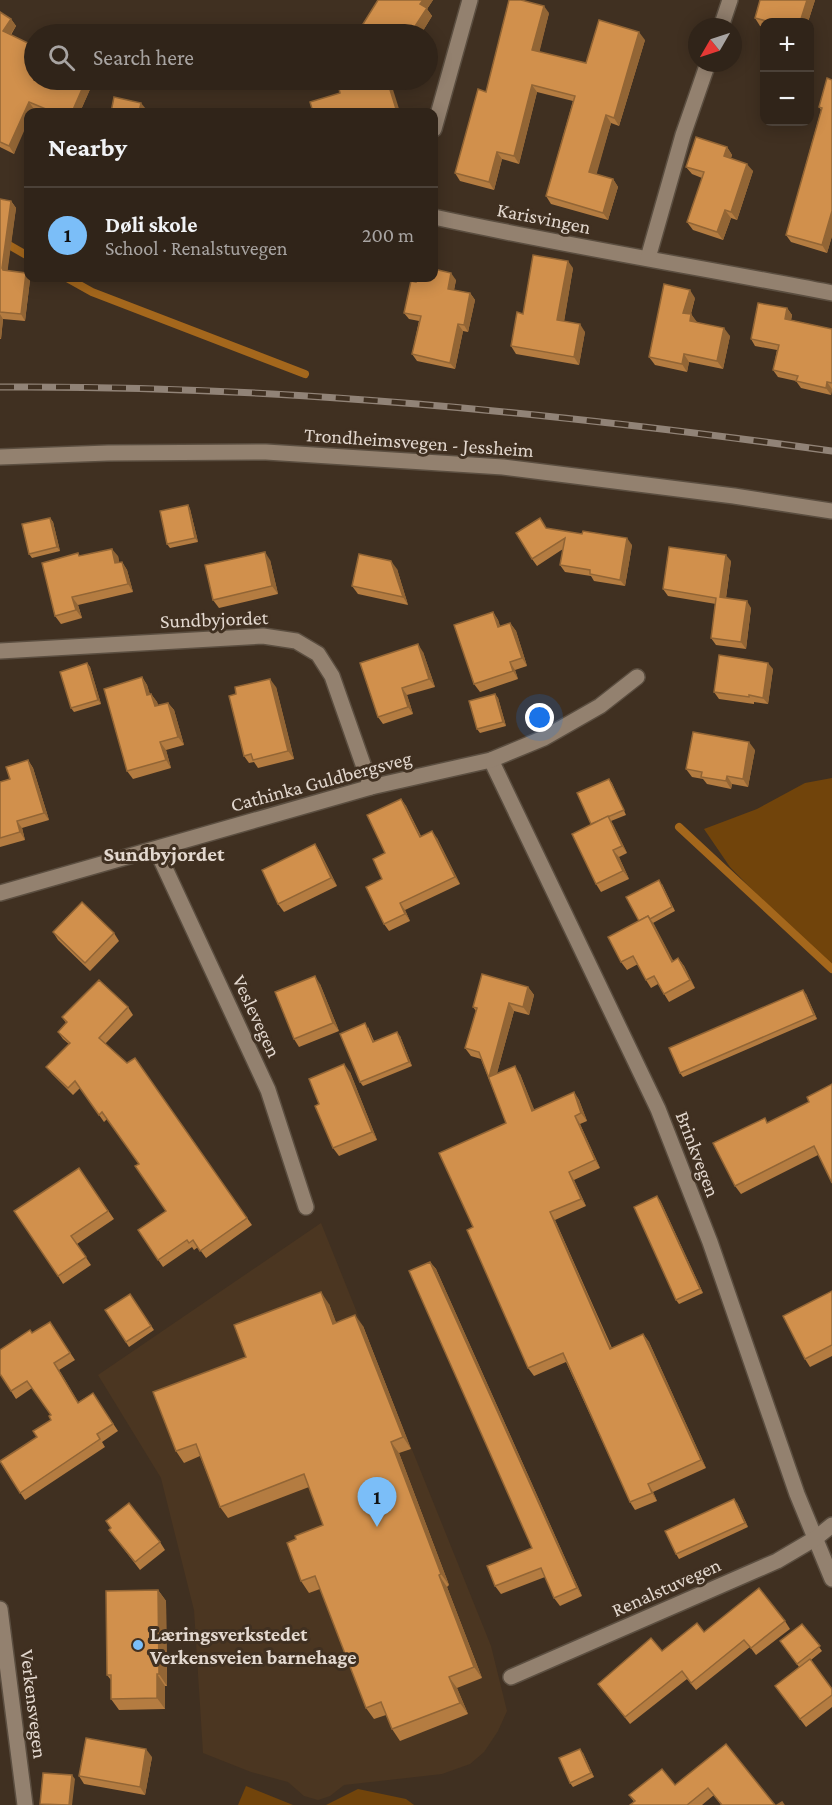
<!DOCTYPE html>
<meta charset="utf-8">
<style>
body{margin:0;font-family:"Crimson Pro",serif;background:#3c3026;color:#f1f3f6}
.controls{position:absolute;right:18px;top:18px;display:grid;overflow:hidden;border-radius:12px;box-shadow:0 3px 15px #0003}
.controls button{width:54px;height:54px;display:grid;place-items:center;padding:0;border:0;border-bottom:2px solid #4b4138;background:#302419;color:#f1f3f6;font:30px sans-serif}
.compass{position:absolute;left:688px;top:18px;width:54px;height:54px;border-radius:50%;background:#302419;box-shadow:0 3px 15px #0003;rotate:231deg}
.you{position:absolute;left:540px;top:718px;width:21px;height:21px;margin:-15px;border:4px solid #fff;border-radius:50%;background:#1a73e8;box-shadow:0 0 0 9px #1a73e833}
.badge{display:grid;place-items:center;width:39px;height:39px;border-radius:50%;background:#7bbef8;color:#111;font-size:20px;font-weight:700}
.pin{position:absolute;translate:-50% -50px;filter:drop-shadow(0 2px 3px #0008)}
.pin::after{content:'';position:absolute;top:32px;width:21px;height:18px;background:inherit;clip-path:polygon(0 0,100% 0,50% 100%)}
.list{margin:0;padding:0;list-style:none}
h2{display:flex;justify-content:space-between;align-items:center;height:78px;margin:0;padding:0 24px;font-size:26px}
h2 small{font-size:20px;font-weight:400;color:#a8a4a2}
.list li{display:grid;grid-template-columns:39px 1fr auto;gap:18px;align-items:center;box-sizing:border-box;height:96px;padding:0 24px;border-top:2px solid #4b4138}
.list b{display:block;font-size:22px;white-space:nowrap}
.list p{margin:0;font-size:20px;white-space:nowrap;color:#a8a4a2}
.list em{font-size:20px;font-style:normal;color:#a8a4a2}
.icon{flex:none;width:33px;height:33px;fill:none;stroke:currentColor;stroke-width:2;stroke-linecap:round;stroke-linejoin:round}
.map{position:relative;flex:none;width:832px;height:1805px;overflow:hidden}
.search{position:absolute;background:#302419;box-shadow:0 3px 15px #0003;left:24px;top:24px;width:414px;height:66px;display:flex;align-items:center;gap:15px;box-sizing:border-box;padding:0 21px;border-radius:33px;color:#a8a4a2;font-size:22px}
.panel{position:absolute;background:#302419;box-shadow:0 3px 15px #0003;left:24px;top:108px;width:414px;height:174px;border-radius:12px}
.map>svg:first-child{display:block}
.built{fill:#4b3621}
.green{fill:#71440b}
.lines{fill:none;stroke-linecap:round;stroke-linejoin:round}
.stream{stroke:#a4671c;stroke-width:8}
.street-casing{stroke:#5b4e40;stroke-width:18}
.secondary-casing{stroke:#5b4e40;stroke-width:18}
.street{stroke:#93816f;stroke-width:15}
.secondary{stroke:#93816f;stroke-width:15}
.rail-casing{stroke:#918377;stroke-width:7}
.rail{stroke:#403021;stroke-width:4.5;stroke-dasharray:14;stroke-linecap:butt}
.wall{fill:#b47c41}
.shaded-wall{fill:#926535}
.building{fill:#d1904c;stroke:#926535;stroke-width:1.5}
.poi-dot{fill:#7bbef8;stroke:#403021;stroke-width:2}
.labels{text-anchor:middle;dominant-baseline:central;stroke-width:6;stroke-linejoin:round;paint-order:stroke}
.street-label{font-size:20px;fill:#e3d8cf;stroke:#403021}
.poi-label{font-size:20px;font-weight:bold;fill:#e3d8cf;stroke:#403021;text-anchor:start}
.neighbourhood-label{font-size:21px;font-weight:bold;fill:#e3d8cf;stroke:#403021}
</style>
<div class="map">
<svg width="832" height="1805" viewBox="0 0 832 1805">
<rect width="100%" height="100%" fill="#403021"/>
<path class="built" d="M 321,1223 L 491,1646 L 507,1711 L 498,1731 L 484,1752 L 470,1764 L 442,1774 L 344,1785 L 330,1796 L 318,1800 L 304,1796 L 288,1782 L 251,1772 L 203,1753 L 194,1610 L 161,1478 L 98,1375 Z"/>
<g class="green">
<path d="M 832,778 L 832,971 L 730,867 L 704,829 L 757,809 L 805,783 Z"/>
<path d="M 246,1786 L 293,1805 L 238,1805 Z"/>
<path d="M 358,1789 L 406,1799 L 414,1805 L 326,1805 Z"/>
</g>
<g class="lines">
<g class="stream">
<path d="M 0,240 L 28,256"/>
<path d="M 67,278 L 92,292 L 305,374"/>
<path d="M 679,827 L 832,969"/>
</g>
<g class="street-casing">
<g id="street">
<path d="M 721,27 L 730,0"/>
<path d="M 434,129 L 470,0"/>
<path d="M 434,217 C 566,246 699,267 832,293"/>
<path d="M 648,258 L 683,135 L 708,63"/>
<path d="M 0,651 L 263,636 L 296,641 L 318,654 L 332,676 L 371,787"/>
<path d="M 491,760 L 658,1109 L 710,1242 L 797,1494 L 832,1579"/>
<path d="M 156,849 L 268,1090 L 306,1207"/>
<path d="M 0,893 L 371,787 L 491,760 L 544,738 L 600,706 L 637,677"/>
<path d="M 0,1609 L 25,1805"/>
<path d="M 511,1677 L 777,1561 L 816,1538 L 832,1525"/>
</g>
</g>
<g class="secondary-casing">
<path id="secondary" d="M 0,457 L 108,453 L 266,452 L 503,467 L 734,496 L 832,511"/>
</g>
<use href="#street" class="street"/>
<use href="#secondary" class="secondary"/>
<g class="rail-casing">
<path id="rail" d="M 0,387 C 279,385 556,413 832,451"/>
</g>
<use href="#rail" class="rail"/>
</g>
<g class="wall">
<path d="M 378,0 L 433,0 L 427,9 L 432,16 L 421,34 L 373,34 L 368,32 L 363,24 Z"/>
<path d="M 760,0 L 815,0 L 808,22 L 765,22 L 765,27 L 760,26 L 755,18 Z"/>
<path d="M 0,12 L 11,19 L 16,26 L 11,35 L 34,80 L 86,80 L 91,87 L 80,112 L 42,112 L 34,109 L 33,112 L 28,112 L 14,154 L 0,147 Z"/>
<path d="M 549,13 L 539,52 L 586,63 L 645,40 L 619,126 L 611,123 L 596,174 L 613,179 L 618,187 L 608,220 L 551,204 L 546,196 L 573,101 L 537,92 L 519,164 L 502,159 L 494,190 L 460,181 L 455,173 L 486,92 Z"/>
<path d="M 832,80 L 832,236 L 827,253 L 791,242 L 786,235 L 821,110 L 819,107 Z"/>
<path d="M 727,147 L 732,155 L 731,158 L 753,171 L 737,220 L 731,218 L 723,240 L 693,230 L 687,222 L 702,178 L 692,174 L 686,167 Z"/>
<path d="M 0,199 L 11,201 L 16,208 L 7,271 L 30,280 L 25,321 L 3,319 L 1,339 L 0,339 Z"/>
<path d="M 573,268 L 564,321 L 585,332 L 579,365 L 516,354 L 511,346 L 523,314 Z"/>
<path d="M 456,280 L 454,290 L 470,293 L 475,300 L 468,332 L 463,331 L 455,369 L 417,361 L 412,354 L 419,321 L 409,319 L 404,313 L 416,282 Z"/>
<path d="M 695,298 L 691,314 L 697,323 L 730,336 L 723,369 L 689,362 L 687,372 L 655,365 L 649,357 Z"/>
<path d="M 787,308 L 792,315 L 791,320 L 832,329 L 832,389 L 831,395 L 801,388 L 796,381 L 778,377 L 773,370 L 777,350 L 755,346 L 751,339 Z"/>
<path d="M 188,505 L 190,509 L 198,542 L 170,548 L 167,544 Z"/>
<path d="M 50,518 L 53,522 L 60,551 L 32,558 L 29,554 Z"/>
<path d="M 547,528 L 632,545 L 625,586 L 594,581 L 591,576 L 565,572 L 560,565 L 563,549 L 537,566 L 532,559 Z"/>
<path d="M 80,556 L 118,556 L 119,562 L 122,562 L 127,570 L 133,592 L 78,605 L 82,618 L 61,624 L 55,616 Z"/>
<path d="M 270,560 L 278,594 L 219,608 L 213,600 Z"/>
<path d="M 731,561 L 726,598 L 751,608 L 746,649 L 716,645 L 711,638 L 716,604 L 668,596 L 663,589 Z"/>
<path d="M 397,569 L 408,605 L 358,594 L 352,586 Z"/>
<path d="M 493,612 L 498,620 L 500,626 L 510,623 L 516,631 L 527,666 L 515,670 L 518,679 L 480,692 L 474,684 Z"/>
<path d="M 423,652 L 435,687 L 407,695 L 413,714 L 383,724 L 378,717 Z"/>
<path d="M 87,663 L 90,667 L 101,704 L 74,712 L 71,708 Z"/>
<path d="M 773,669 L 768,704 L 754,702 L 754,704 L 719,699 L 714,692 Z"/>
<path d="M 142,677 L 147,685 L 150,695 L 151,694 L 157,702 L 158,705 L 168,703 L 174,710 L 184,745 L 166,750 L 171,768 L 133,779 L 127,771 Z"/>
<path d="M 276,687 L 294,759 L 258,768 L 254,762 L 249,763 L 244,756 Z"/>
<path d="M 495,694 L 498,698 L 506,726 L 480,733 L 477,729 Z"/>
<path d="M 755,750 L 748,787 L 732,784 L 731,789 L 707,784 L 703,779 L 692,777 L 686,769 Z"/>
<path d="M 28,760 L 33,768 L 49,820 L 22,828 L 25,840 L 0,847 L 0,782 L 10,779 Z"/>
<path d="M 609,779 L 612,783 L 626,815 L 611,821 L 627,853 L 619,857 L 629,879 L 601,892 L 596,884 L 591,824 Z"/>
<path d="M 401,799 L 406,806 L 421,836 L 437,838 L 460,884 L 405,910 L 410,921 L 389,931 L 384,924 L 382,879 L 385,853 Z"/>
<path d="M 315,844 L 320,852 L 337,886 L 284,912 L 278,904 Z"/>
<path d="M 662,884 L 675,911 L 653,923 L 673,961 L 678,958 L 684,966 L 695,988 L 669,1002 L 658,984 L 651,988 L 646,980 L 638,964 L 627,970 L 621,962 L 639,921 Z"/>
<path d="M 53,932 L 114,933 L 119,941 L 90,971 L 58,940 Z"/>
<path d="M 320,984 L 339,1031 L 299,1047 L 294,1039 Z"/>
<path d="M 528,987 L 534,995 L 529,1015 L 514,1011 L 497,1073 L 520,1074 L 534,1110 L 574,1092 L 579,1100 L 587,1121 L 580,1124 L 600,1168 L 574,1180 L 586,1206 L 555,1220 L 612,1348 L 643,1334 L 649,1342 L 706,1468 L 653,1492 L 657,1501 L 635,1510 L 630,1502 L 566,1362 L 534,1376 L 528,1368 L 473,1227 L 506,1123 L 481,1059 L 471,1056 L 465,1048 L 476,1011 L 473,1007 Z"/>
<path d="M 806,994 L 817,1019 L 683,1077 L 680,1073 Z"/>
<path d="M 128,1007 L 133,1015 L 105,1044 L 127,1063 L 135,1058 L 252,1225 L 206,1258 L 198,1247 L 194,1250 L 192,1247 L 163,1267 L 138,1230 L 166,1211 L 139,1164 L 107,1119 L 104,1122 L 80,1088 L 73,1095 L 52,1074 L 46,1067 L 69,1044 L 63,1039 L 58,1032 L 66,1023 L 62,1017 Z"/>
<path d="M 368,1027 L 374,1041 L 400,1036 L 412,1066 L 363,1086 L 360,1082 Z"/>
<path d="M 350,1072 L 377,1140 L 339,1156 L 333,1148 L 319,1104 Z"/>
<path d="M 832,1084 L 818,1155 L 741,1194 L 735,1186 L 768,1123 L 809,1102 Z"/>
<path d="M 79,1168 L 114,1219 L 77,1244 L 91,1265 L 63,1284 L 58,1276 Z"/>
<path d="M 660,1200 L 703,1293 L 679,1304 L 676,1300 Z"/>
<path d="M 430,1262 L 436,1269 L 582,1596 L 560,1606 L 554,1598 L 545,1577 L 501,1594 L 495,1586 L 532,1548 Z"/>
<path d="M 832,1291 L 832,1356 L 810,1367 L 805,1359 Z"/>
<path d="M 130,1294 L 154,1330 L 129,1347 L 105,1310 Z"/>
<path d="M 329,1304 L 336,1323 L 363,1326 L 411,1449 L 399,1453 L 449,1585 L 447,1587 L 482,1678 L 457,1688 L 468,1714 L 400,1741 L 392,1729 L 386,1715 L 374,1719 L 366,1708 L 320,1589 L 309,1593 L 301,1581 L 296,1539 L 323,1525 L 309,1487 L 228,1518 L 220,1507 L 200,1456 L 184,1463 L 176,1451 L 246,1357 Z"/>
<path d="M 50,1322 L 75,1360 L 59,1370 L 78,1402 L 93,1393 L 118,1431 L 102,1442 L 105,1447 L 25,1500 L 0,1462 L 37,1437 L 51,1420 L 51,1415 L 32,1388 L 16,1399 L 0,1374 L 32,1333 Z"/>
<path d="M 737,1503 L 748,1527 L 679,1559 L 676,1554 Z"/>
<path d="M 106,1521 L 160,1542 L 165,1550 L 140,1570 L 109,1530 L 111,1528 Z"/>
<path d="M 158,1590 L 166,1601 L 167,1686 L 165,1686 L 165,1709 L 119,1710 L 111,1699 L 111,1680 L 107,1675 Z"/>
<path d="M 785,1621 L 790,1629 L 756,1655 L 750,1647 L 696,1690 L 687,1679 L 630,1724 L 598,1684 L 662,1651 L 704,1632 Z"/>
<path d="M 802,1624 L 822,1651 L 811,1660 L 832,1689 L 832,1707 L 806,1727 L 775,1686 L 799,1667 L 780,1641 Z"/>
<path d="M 726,1744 L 775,1805 L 721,1805 L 714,1795 L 702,1805 L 630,1805 L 634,1802 L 629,1795 L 675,1785 Z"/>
<path d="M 583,1753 L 594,1777 L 573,1787 L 570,1783 Z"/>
<path d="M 152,1757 L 145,1795 L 84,1784 L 79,1776 Z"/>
</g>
<g class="shaded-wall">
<path d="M 423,0 L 433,0 L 427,9 L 432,16 L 421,34 L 410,34 L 420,4 Z"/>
<path d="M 807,0 L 815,0 L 808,22 L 800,22 Z"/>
<path d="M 544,6 L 549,13 L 538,58 L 532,50 Z"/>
<path d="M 11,19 L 16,26 L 8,38 L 3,31 Z"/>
<path d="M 639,32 L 645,40 L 619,126 L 614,118 Z"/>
<path d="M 86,80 L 91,87 L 80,112 L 72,112 Z"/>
<path d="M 387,80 L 390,80 L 400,112 L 397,112 Z"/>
<path d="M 532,85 L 537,92 L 519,164 L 514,156 Z"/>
<path d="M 29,102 L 34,109 L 33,112 L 28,112 L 28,122 L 14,154 L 9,146 Z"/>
<path d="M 141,103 L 146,109 L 145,112 L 139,112 Z"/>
<path d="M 606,115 L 611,123 L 595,180 L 589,172 Z"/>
<path d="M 727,147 L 732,155 L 729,163 L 724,156 Z"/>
<path d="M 497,152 L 502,159 L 494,190 L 489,182 Z"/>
<path d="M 747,164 L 753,171 L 737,220 L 731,212 Z"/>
<path d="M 613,179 L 618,187 L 608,220 L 603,213 Z"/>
<path d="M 11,201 L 16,208 L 7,275 L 2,268 Z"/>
<path d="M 725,210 L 731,218 L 723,240 L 717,232 Z"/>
<path d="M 832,211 L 832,236 L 827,253 L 822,245 Z"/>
<path d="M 568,261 L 573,268 L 563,328 L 557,320 Z"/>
<path d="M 26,273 L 30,280 L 25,321 L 21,314 Z"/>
<path d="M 451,273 L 456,280 L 453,295 L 448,289 Z"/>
<path d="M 690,290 L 695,298 L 689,320 L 683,313 Z"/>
<path d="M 470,293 L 475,300 L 468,332 L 464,325 Z"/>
<path d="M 787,308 L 792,315 L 790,326 L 785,319 Z"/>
<path d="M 0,314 L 3,319 L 1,339 L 0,338 Z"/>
<path d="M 691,314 L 697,322 L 695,329 L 690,321 Z"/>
<path d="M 458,324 L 463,331 L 455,369 L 450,363 Z"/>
<path d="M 580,324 L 585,332 L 579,365 L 574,357 Z"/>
<path d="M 724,328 L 730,336 L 723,369 L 717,361 Z"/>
<path d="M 684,354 L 689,362 L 687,372 L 682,364 Z"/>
<path d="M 827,382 L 832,389 L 831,395 L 826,388 Z"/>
<path d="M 188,505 L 190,509 L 198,542 L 195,538 Z"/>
<path d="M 50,518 L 53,522 L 60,551 L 57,547 Z"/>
<path d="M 627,538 L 632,545 L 625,586 L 620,580 Z"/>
<path d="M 112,549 L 118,556 L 121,571 L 115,563 Z"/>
<path d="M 265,552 L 270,560 L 278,594 L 272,586 Z"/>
<path d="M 726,555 L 731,561 L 725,604 L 720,597 Z"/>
<path d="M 391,561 L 397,569 L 408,605 L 403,597 Z"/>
<path d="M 122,562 L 127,570 L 133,592 L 128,584 Z"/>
<path d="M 72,597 L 78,605 L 82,618 L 76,610 Z"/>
<path d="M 747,601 L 751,608 L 746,649 L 741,642 Z"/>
<path d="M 493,612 L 498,620 L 503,635 L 498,627 Z"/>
<path d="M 510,623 L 516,631 L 527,666 L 522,658 Z"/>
<path d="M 418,644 L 423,652 L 435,687 L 429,679 Z"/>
<path d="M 510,662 L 515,670 L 518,679 L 513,671 Z"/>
<path d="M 87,663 L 90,667 L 101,704 L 98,700 Z"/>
<path d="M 768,663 L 773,669 L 768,704 L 763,698 Z"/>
<path d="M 142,677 L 147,685 L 153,703 L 147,695 Z"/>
<path d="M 270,679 L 276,687 L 294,759 L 288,751 Z"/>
<path d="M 402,688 L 407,695 L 413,714 L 408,707 Z"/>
<path d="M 151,694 L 157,702 L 161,714 L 155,706 Z"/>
<path d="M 495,694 L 498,698 L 506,726 L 503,722 Z"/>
<path d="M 168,703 L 174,710 L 184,745 L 178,737 Z"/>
<path d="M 160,742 L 166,750 L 171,768 L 166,760 Z"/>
<path d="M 749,742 L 755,750 L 748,787 L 743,779 Z"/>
<path d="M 28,760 L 33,768 L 49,820 L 44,813 Z"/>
<path d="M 727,776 L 732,784 L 731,789 L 726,781 Z"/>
<path d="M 401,799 L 406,806 L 424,844 L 420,837 Z"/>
<path d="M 608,816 L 613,824 L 627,853 L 622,846 Z"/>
<path d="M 17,821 L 22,828 L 25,840 L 20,832 Z"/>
<path d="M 432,831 L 437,838 L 460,884 L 455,877 Z"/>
<path d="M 315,844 L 320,852 L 337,886 L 331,878 Z"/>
<path d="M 613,850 L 619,857 L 629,879 L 623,871 Z"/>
<path d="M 400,903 L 405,910 L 410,921 L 405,914 Z"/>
<path d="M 648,916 L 654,924 L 678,970 L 672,962 Z"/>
<path d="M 678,958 L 684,966 L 695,988 L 690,980 Z"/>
<path d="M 315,976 L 320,984 L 339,1031 L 333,1023 Z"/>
<path d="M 528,987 L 534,995 L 529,1015 L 523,1007 Z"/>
<path d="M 803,990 L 806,994 L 817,1019 L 814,1015 Z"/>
<path d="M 509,1003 L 514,1011 L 494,1084 L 489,1077 Z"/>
<path d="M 397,1032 L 400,1036 L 412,1066 L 409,1062 Z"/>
<path d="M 344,1064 L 350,1072 L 377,1140 L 372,1132 Z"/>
<path d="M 515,1066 L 520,1074 L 538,1119 L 532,1111 Z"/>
<path d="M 574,1092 L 579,1100 L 587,1121 L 581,1113 Z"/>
<path d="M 575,1116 L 580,1124 L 600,1168 L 595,1160 Z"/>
<path d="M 569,1172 L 574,1180 L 586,1206 L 581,1199 Z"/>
<path d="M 657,1196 L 660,1200 L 703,1293 L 700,1289 Z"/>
<path d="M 550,1212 L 555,1220 L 615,1357 L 610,1349 Z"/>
<path d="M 430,1262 L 436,1269 L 582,1596 L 577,1588 Z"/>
<path d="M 321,1292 L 329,1304 L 341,1335 L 333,1324 Z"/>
<path d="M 355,1315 L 363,1326 L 411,1449 L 403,1437 Z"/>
<path d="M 643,1334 L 649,1342 L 706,1468 L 701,1460 Z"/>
<path d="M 54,1363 L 59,1370 L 83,1410 L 78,1403 Z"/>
<path d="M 391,1442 L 399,1453 L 449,1585 L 441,1574 Z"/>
<path d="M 648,1484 L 653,1492 L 657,1501 L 652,1493 Z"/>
<path d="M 734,1499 L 737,1503 L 748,1527 L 745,1523 Z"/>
<path d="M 439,1575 L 447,1587 L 482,1678 L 474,1667 Z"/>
<path d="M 158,1590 L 166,1601 L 167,1686 L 159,1674 Z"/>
<path d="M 157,1674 L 165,1686 L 165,1709 L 157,1698 Z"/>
<path d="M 449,1677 L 457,1688 L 468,1714 L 460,1703 Z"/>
<path d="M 146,1749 L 152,1757 L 145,1795 L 140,1787 Z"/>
<path d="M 580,1749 L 583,1753 L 594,1777 L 591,1773 Z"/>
<path d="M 72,1775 L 75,1779 L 72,1805 L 69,1805 Z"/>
</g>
<g class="building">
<path d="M 378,0 L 423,0 L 420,4 L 427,8 L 410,34 L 405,34 L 402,32 L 401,34 L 380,34 L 363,24 Z"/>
<path d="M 509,0 L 521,0 L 544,6 L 532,50 L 586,63 L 599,20 L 639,32 L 614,118 L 606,115 L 589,172 L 613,179 L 603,213 L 546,196 L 575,96 L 532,85 L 514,156 L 497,152 L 489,182 L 455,173 L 478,89 L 486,92 Z"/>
<path d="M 760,0 L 807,0 L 800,22 L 770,22 L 755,18 Z"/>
<path d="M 0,12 L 11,19 L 3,31 L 34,46 L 34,80 L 86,80 L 72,112 L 53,112 L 29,102 L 9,146 L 0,142 Z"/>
<path d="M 827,78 L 832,80 L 832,211 L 822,245 L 786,235 L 822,108 L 819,107 Z"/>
<path d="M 337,80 L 387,80 L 397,112 L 313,112 L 310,102 L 340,93 Z"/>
<path d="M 114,97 L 141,103 L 139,112 L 111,112 Z"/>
<path d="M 696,137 L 727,147 L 724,156 L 747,164 L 731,212 L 725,210 L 717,232 L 687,222 L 704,172 L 686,167 Z"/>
<path d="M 0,199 L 11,201 L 2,268 L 3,270 L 26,273 L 21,314 L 0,312 Z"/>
<path d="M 533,255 L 568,261 L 557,320 L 580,324 L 574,357 L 511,346 L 517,312 L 523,314 Z"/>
<path d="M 434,269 L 451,273 L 448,289 L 470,293 L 464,325 L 458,324 L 450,363 L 412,354 L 421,316 L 404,313 L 411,281 L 416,282 L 417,278 L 434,278 Z"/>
<path d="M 664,284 L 690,290 L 683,313 L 691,314 L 690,321 L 724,328 L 717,361 L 684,354 L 682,364 L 649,357 Z"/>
<path d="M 758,303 L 787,308 L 785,319 L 832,329 L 832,383 L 827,382 L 826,388 L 796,381 L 798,376 L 773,370 L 779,345 L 751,339 Z"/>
<path d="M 188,505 L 195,538 L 167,544 L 160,511 Z"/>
<path d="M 50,518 L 57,547 L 29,554 L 22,524 Z"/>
<path d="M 540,518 L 546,528 L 582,534 L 583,531 L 627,538 L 620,580 L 590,574 L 590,570 L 560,565 L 565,538 L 532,559 L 516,533 Z"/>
<path d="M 669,547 L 726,555 L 720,597 L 747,601 L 741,642 L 711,638 L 716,598 L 663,589 Z"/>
<path d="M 112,549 L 115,563 L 122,562 L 128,584 L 72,597 L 76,610 L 55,616 L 42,563 L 78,553 L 79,556 Z"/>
<path d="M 265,552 L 272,586 L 213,600 L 205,565 Z"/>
<path d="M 359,554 L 391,561 L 403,597 L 352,586 Z"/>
<path d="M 493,612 L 498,627 L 510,623 L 522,658 L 510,662 L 513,671 L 474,684 L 454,625 Z"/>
<path d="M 418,644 L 429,679 L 402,688 L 408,707 L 378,717 L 360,663 Z"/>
<path d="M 719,655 L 768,663 L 763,698 L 749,695 L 749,697 L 714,692 Z"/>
<path d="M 87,663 L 98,700 L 71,708 L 60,672 Z"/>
<path d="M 142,677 L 147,695 L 151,694 L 155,706 L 168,703 L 178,737 L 160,742 L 166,760 L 127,771 L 104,689 Z"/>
<path d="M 270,679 L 288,751 L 253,760 L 251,754 L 244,756 L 229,696 L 236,694 L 235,687 Z"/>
<path d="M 495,694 L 503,722 L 477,729 L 469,701 Z"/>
<path d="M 693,732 L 749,742 L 743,779 L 727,776 L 726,781 L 701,777 L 702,772 L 686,769 Z"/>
<path d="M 28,760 L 44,813 L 17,821 L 20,832 L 0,838 L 0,782 L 10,779 L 6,767 Z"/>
<path d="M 609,779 L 624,810 L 591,824 L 577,793 Z"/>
<path d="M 401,799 L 420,837 L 432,831 L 455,877 L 400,903 L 405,914 L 384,924 L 366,887 L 382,879 L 373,859 L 385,853 L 367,815 Z"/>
<path d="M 608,816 L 622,846 L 613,850 L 623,871 L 596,884 L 572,834 Z"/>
<path d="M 315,844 L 331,878 L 278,904 L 262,870 Z"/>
<path d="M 659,880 L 672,907 L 650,919 L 648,916 L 639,921 L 626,897 Z"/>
<path d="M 82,902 L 114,933 L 85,963 L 53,932 Z"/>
<path d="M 648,916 L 672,962 L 678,958 L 690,980 L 664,994 L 654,976 L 646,980 L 633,956 L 621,962 L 608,937 Z"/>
<path d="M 482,974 L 528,987 L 523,1007 L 509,1003 L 489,1077 L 515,1066 L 532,1111 L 574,1092 L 581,1113 L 575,1116 L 595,1160 L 569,1172 L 581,1199 L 550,1212 L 610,1349 L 643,1334 L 701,1460 L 648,1484 L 652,1493 L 630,1502 L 563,1353 L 528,1368 L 467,1230 L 473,1227 L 439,1153 L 506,1123 L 479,1052 L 465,1048 L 477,1008 L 473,1007 Z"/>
<path d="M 315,976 L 333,1023 L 294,1039 L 275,992 Z"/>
<path d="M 99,980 L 128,1007 L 99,1038 L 127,1063 L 135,1058 L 247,1218 L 200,1251 L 193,1240 L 189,1243 L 187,1240 L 158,1260 L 138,1230 L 166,1211 L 135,1166 L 139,1164 L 102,1112 L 99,1115 L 75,1081 L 68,1088 L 46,1067 L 70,1043 L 58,1032 L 67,1022 L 62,1017 Z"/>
<path d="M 803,990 L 814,1015 L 680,1073 L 669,1048 Z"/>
<path d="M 365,1023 L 373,1042 L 397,1032 L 409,1062 L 360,1082 L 340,1034 Z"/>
<path d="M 344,1064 L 372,1132 L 333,1148 L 315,1106 L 319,1104 L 309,1079 Z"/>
<path d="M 832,1084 L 832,1183 L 814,1146 L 735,1186 L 713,1143 L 765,1118 L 767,1123 L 809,1102 L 807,1097 Z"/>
<path d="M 79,1168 L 108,1211 L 71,1236 L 86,1257 L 58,1276 L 14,1211 Z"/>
<path d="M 657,1196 L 700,1289 L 676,1300 L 634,1207 Z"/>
<path d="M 430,1262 L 577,1588 L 554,1598 L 541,1568 L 495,1586 L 487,1566 L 532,1548 L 409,1271 Z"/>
<path d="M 832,1291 L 832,1345 L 805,1359 L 783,1316 Z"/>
<path d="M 321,1292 L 333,1324 L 355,1315 L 403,1437 L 391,1442 L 441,1574 L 439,1575 L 474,1667 L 449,1677 L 460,1703 L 392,1729 L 381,1702 L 366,1708 L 315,1576 L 301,1581 L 287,1543 L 296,1539 L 295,1536 L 323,1525 L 304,1474 L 220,1507 L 196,1444 L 176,1451 L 153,1392 L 246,1357 L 234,1325 Z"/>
<path d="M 130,1294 L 151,1326 L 126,1342 L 105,1310 Z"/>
<path d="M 50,1322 L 70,1353 L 54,1363 L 78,1403 L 93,1393 L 113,1424 L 97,1434 L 100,1439 L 20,1493 L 0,1461 L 37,1437 L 33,1431 L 51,1420 L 49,1416 L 51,1415 L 27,1381 L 11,1391 L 0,1374 L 0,1350 L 30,1330 L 32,1333 Z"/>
<path d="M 734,1499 L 745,1523 L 676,1554 L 665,1531 Z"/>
<path d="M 129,1503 L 160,1542 L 135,1562 L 109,1530 L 111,1528 L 106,1521 Z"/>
<path d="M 759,1588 L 785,1621 L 751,1648 L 744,1640 L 691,1683 L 682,1671 L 625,1717 L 598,1684 L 651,1638 L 662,1651 L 697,1623 L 704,1632 Z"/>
<path d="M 158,1590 L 159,1674 L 157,1674 L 157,1698 L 111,1699 L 111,1675 L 107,1675 L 106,1591 Z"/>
<path d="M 802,1624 L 820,1646 L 797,1664 L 780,1641 Z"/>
<path d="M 810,1659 L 832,1689 L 832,1695 L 800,1719 L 775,1686 Z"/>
<path d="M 86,1738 L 146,1749 L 140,1787 L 79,1776 Z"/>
<path d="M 726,1744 L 775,1805 L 722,1805 L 708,1788 L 687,1805 L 630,1805 L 635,1801 L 629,1795 L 662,1769 L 675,1785 Z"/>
<path d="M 580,1749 L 591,1773 L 570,1783 L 559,1758 Z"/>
<path d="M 43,1773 L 72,1775 L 69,1805 L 40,1804 Z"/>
<path d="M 782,1802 L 784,1805 L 777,1805 Z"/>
</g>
<circle class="poi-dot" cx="138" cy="1645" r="6"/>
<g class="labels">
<g class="street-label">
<text transform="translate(544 218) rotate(11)">Karisvingen</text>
<text transform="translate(419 442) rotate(4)">Trondheimsvegen - Jessheim</text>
<text transform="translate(214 619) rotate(-2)">Sundbyjordet</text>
<text transform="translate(321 781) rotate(-15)">Cathinka Guldbergsveg</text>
<text transform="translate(257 1016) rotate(65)">Veslevegen</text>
<text transform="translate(698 1154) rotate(69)">Brinkvegen</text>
<text transform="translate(666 1587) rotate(-24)">Renalstuvegen</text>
<text transform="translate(34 1704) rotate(83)">Verkensvegen</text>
</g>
<g class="poi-label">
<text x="150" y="1634">Læringsverkstedet<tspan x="150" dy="23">Verkensveien barnehage</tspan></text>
</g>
<g class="neighbourhood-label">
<text x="164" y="854">Sundbyjordet</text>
</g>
</g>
</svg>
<div class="controls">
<button>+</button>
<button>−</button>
</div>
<svg class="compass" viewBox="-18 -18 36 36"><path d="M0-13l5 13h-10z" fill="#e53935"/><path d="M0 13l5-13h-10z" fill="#a8a4a2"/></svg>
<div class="you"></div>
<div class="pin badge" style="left:377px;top:1527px">1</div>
<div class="search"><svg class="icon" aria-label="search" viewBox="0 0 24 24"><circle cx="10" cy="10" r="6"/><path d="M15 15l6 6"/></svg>Search here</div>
<section class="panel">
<h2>Nearby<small></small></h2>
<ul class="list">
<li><span class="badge">1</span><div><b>Døli skole</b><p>School · Renalstuvegen</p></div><em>200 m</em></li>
</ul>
</section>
</div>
